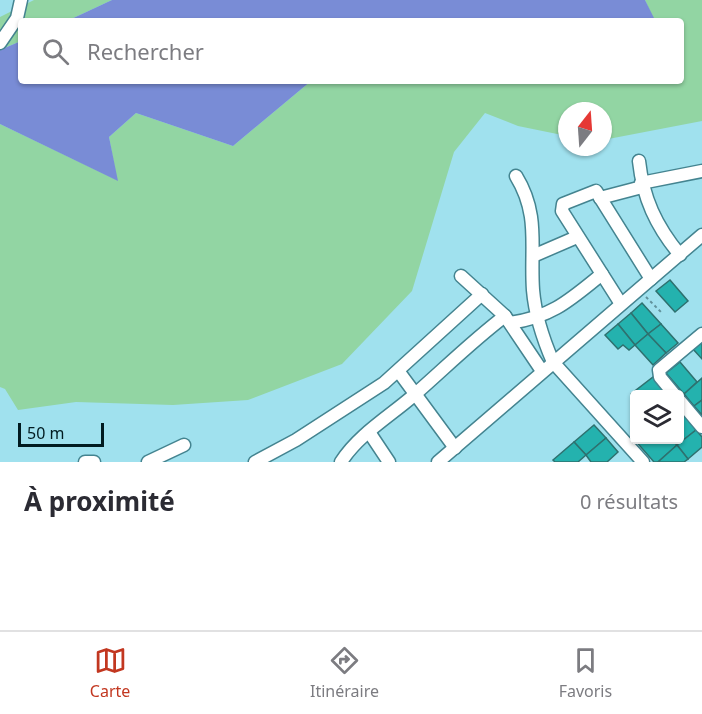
<!DOCTYPE html>
<html lang="fr">
<meta charset="utf-8">
<style>
body{margin:0;font-family:"Noto Sans",sans-serif;background:#f2f2f3;color:#2b2b33}
.controls{position:absolute;right:18px;bottom:18px;display:grid;overflow:hidden;border-radius:6px;box-shadow:0 2px 4px #0004}
.controls button{width:54px;height:54px;display:grid;place-items:center;padding:0;border:0;border-bottom:2px solid #e1e1e2;background:#fff;color:#2b2b33;font:30px sans-serif}
.compass{position:absolute;left:558px;top:102px;width:54px;height:54px;border-radius:50%;background:#fff;box-shadow:0 2px 4px #0004;rotate:17deg}
.scale{position:absolute;left:18px;bottom:15px;width:86px;box-sizing:border-box;padding-left:6px;border:3px solid #011b20;border-top:0;font-size:16px;line-height:21px;white-space:nowrap;color:#011b20;-webkit-text-stroke:4px #a0e1ee;paint-order:stroke}
.list{margin:0;padding:0;list-style:none}
h2{display:flex;justify-content:space-between;align-items:center;height:78px;margin:0;padding:0 24px;font-size:26px}
h2 small{font-size:20px;font-weight:400;color:#7c7c81}
.icon{flex:none;width:33px;height:33px;fill:none;stroke:currentColor;stroke-width:2;stroke-linecap:round;stroke-linejoin:round}
.map{position:relative;flex:none;width:702px;height:462px;overflow:hidden}
.search{position:absolute;background:#fff;box-shadow:0 2px 4px #0004;left:18px;right:18px;top:18px;height:66px;display:flex;align-items:center;gap:15px;box-sizing:border-box;padding:0 21px;border-radius:6px;color:#7c7c81;font-size:22px}
.sheet{height:168px;background:#fff}
nav{display:flex;justify-content:space-around;align-items:center;box-sizing:border-box;height:84px;border-top:2px solid #e1e1e2;background:#fff;font-size:16px;color:#7c7c81}
nav a{display:grid;justify-items:center;gap:3px}
nav .on{color:#c23720}
.map>svg:first-child{display:block}
.green{fill:#92d5a3}
.water{fill:#798cd6}
.building{fill:#24b2ae;stroke:#2e716f;stroke-width:1.5}
.lines{fill:none;stroke-linecap:round;stroke-linejoin:round}
.minor-casing{stroke:#448490;stroke-width:15}
.path{stroke:#61929c;stroke-width:2;stroke-dasharray:3 3;stroke-linecap:butt}
.minor{stroke:#fff;stroke-width:12}
</style>
<div class="map">
<svg width="702" height="462" viewBox="0 0 702 462">
<rect width="100%" height="100%" fill="#a0e1ee"/>
<g class="green">
<path d="M 34,0 L 112,0 L 67,21 L 21,21 L 21,41 L 0,50 L 0,17 Z"/>
<path d="M 645,0 L 702,0 L 702,121 L 603,140 L 603,111 L 567,111 L 567,136 L 518,126 L 485,113 L 454,152 L 412,291 L 342,364 L 248,400 L 173,405 L 76,402 L 18,410 L 5,389 L 0,387 L 0,124 L 117,180 L 109,137 L 136,113 L 233,146 L 311,81 L 681,81 L 681,21 L 553,21 L 653,18 Z"/>
</g>
<g class="water">
<path d="M 112,0 L 645,0 L 654,18 L 553,21 L 67,21 Z"/>
<path d="M 21,41 L 21,81 L 311,81 L 233,146 L 136,113 L 109,137 L 118,181 L 0,124 L 0,50 Z"/>
</g>
<g class="building">
<path d="M 670,280 L 688,301 L 675,312 L 656,291 Z"/>
<path d="M 642,303 L 661,324 L 648,334 L 631,313 Z"/>
<path d="M 631,313 L 648,334 L 635,345 L 618,324 Z"/>
<path d="M 618,324 L 635,345 L 629,350 L 623,345 L 618,349 L 605,335 Z"/>
<path d="M 661,324 L 678,343 L 666,353 L 648,334 Z"/>
<path d="M 648,334 L 666,353 L 653,365 L 635,345 Z"/>
<path d="M 702,342 L 702,359 L 693,349 Z"/>
<path d="M 680,362 L 697,382 L 684,394 L 666,373 Z"/>
<path d="M 653,377 L 664,389 L 657,394 L 634,394 L 634,398 L 631,394 Z"/>
<path d="M 702,378 L 702,400 L 694,406 L 684,394 Z"/>
<path d="M 702,400 L 702,415 L 694,406 Z"/>
<path d="M 685,416 L 696,430 L 677,445 L 671,440 L 680,440 L 680,420 Z"/>
<path d="M 594,425 L 606,438 L 586,455 L 574,442 Z"/>
<path d="M 696,430 L 702,437 L 702,447 L 688,459 L 677,445 Z"/>
<path d="M 634,436 L 634,440 L 671,440 L 677,445 L 658,462 L 654,462 L 633,438 Z"/>
<path d="M 606,438 L 618,452 L 607,462 L 591,462 L 586,455 Z"/>
<path d="M 574,442 L 586,455 L 578,462 L 555,462 L 553,460 Z"/>
<path d="M 677,445 L 688,459 L 684,462 L 658,462 Z"/>
</g>
<g class="lines">
<g class="minor-casing">
<g id="minor">
<path d="M 0,43 L 17,18 L 21,0"/>
<path d="M 639,161 C 643,198 656,226 680,255"/>
<path d="M 516,176 C 540,215 530,247 533,290 C 535,314 543,339 553,362 L 643,462"/>
<path d="M 641,183 L 702,171"/>
<path d="M 600,198 L 642,187"/>
<path d="M 533,256 L 577,237"/>
<path d="M 461,276 L 505,316 L 542,371"/>
<path d="M 621,304 L 562,211 L 563,204 L 596,191 L 651,279"/>
<path d="M 510,323 C 552,317 570,300 602,274"/>
<path d="M 399,372 L 455,448"/>
<path d="M 674,394 L 660,377 L 659,370 L 702,334"/>
<path d="M 680,401 L 702,427"/>
<path d="M 369,432 L 389,462"/>
<path d="M 85,462 L 94,462"/>
<path d="M 148,462 L 184,445"/>
<path d="M 255,462 L 296,440 L 384,383 L 482,294"/>
<path d="M 341,462 C 358,435 390,416 413,396 C 444,369 472,341 505,316"/>
<path d="M 438,462 L 702,235"/>
</g>
</g>
<path class="path" d="M 646,297 L 661,312"/>
<use href="#minor" class="minor"/>
</g>
</svg>
<div class="controls">
<button><svg class="icon" aria-label="layers" viewBox="0 0 24 24"><path d="M12 4l9 5-9 5-9-5zM3 14l9 5 9-5"/></svg></button>
</div>
<svg class="compass" viewBox="-18 -18 36 36"><path d="M0-13l5 13h-10z" fill="#e53935"/><path d="M0 13l5-13h-10z" fill="#7c7c81"/></svg>
<div class="scale">50 m</div>
<div class="search"><svg class="icon" aria-label="search" viewBox="0 0 24 24"><circle cx="10" cy="10" r="6"/><path d="M15 15l6 6"/></svg>Rechercher</div>
</div>
<section class="sheet">
<h2>À proximité<small>0 résultats</small></h2>
<ul class="list">
</ul>
</section>
<nav>
<a class="on"><svg class="icon" aria-label="map" viewBox="0 0 24 24"><path d="M3 6l6-2 6 2 6-2v14l-6 2-6-2-6 2zM9 4v14M15 6v14"/></svg>Carte</a>
<a><svg class="icon" aria-label="directions" viewBox="0 0 24 24"><path d="M12 3l9 9-9 9-9-9zM9 14v-3h6M13 9l2 2-2 2"/></svg>Itinéraire</a>
<a><svg class="icon" aria-label="saved" viewBox="0 0 24 24"><path d="M7 4h10v16l-5-4-5 4z"/></svg>Favoris</a>
</nav>
